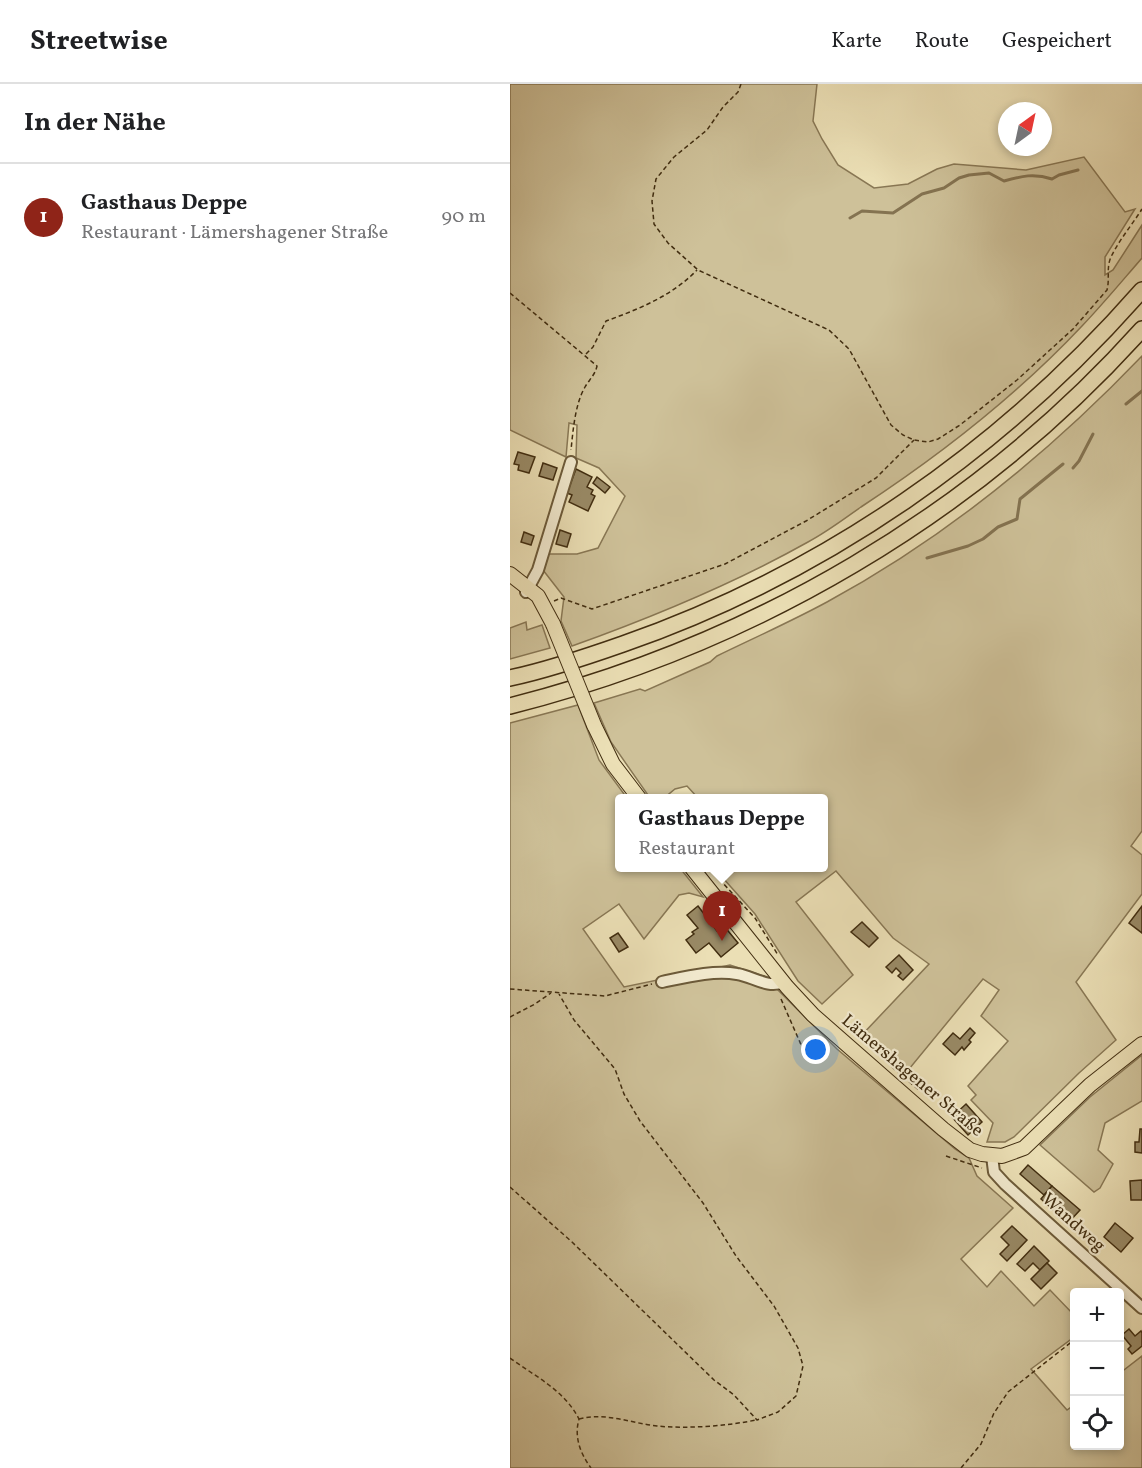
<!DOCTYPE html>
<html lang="de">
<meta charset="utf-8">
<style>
body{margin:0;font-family:Vollkorn,serif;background:#f6f6f6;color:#202124}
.controls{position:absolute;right:18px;bottom:18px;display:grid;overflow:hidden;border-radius:6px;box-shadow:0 3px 9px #0003}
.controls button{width:54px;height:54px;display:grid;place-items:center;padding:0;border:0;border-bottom:2px solid #e0e0e0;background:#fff;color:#202124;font:30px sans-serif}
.compass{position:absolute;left:488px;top:18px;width:54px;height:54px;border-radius:50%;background:#fff;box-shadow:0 3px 9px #0003;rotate:33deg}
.you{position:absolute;left:306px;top:966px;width:21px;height:21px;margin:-15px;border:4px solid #fff;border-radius:50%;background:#1a73e8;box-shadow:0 0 0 9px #1a73e833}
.badge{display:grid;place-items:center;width:39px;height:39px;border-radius:50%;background:#8f2418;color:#fff;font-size:20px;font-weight:700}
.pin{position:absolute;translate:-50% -50px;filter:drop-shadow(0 2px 3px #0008)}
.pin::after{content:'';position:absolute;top:32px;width:21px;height:18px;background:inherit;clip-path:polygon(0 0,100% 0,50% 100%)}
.popup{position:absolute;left:105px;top:710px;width:213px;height:78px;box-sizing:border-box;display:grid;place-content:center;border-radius:6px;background:#fff;filter:drop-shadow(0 2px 4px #0005);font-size:20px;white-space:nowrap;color:#757577}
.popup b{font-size:22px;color:#202124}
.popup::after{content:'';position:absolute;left:50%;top:100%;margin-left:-12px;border:12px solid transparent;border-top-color:#fff}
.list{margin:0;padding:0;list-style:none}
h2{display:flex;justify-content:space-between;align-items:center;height:78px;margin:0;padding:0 24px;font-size:26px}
h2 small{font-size:20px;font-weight:400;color:#757577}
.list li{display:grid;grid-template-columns:39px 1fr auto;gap:18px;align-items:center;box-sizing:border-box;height:108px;padding:0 24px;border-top:2px solid #e0e0e0}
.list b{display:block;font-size:22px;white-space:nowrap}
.list p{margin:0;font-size:20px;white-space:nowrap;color:#757577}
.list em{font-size:20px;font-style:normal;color:#757577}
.icon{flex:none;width:33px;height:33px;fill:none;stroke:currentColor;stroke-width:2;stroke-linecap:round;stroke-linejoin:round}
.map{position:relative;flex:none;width:632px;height:1384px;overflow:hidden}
header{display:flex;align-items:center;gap:36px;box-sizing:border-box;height:84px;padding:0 30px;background:#fff;border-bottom:2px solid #e0e0e0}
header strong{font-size:28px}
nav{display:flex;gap:33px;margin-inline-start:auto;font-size:21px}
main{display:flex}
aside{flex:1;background:#fff}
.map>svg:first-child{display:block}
.green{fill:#cec199;stroke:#887754;stroke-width:1.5}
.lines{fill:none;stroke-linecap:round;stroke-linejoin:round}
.stream{stroke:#847351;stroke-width:3}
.building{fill:#998a66;stroke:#412d10;stroke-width:1.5}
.minor-casing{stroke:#6c5a39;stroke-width:14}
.major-casing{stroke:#412d10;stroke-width:16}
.highway-casing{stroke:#412d10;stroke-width:18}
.path{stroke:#412d10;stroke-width:1.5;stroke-dasharray:4.5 3;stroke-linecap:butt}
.minor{stroke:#f2eacf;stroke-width:10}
.major{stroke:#ebdfb5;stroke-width:14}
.highway{stroke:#ebdfb5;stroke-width:15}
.major-bridge-casing{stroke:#412d10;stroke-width:16;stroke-linecap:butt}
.major-bridge{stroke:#ebdfb5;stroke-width:14}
.labels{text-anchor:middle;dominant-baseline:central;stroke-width:4.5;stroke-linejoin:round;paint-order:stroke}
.street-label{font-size:18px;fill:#412d10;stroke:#f2eacf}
</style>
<header>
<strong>Streetwise</strong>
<nav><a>Karte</a><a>Route</a><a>Gespeichert</a></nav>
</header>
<main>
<aside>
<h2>In der Nähe<small></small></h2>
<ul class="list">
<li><span class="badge">1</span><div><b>Gasthaus Deppe</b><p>Restaurant · Lämershagener Straße</p></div><em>90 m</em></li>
</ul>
</aside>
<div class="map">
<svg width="632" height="1384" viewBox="0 0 632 1384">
<rect width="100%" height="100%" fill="#ebdfb5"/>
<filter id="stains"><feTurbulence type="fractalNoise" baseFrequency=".00333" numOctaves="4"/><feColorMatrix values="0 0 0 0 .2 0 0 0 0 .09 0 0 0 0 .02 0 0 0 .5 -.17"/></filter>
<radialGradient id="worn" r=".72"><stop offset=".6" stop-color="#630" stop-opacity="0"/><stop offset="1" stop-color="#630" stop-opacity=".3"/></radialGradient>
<g class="green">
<path d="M 0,0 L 307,0 L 303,37 L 312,55 L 328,81 L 364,104 L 398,100 L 427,85 L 444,80 L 516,86 L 574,73 L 615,128 L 625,125 L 595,173 L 595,191 L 603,186 L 632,141 L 632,174 C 612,197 593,220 572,242 C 508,310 429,372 351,423 C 334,435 317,448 298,458 C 223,500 143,533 62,562 L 51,537 L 54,513 L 33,486 L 37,470 L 67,470 L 88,464 L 115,412 L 89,384 L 66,374 L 67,341 L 59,339 L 56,373 L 0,346 Z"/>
<path d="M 632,272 L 632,747 L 621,762 L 632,771 L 632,810 L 566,898 L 606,956 L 569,989 L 504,1053 L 495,1058 L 477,1058 L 483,1039 L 461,1016 L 466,1011 L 458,1002 L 498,957 L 471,932 L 489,906 L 473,895 L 395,990 L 350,953 L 419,880 L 383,854 L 326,787 L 286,818 L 343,891 L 312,920 L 288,897 L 245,830 L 204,784 L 314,784 L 314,714 L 188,714 L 177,702 L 165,705 L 154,714 L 140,714 L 101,658 L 84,619 L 130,605 L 135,607 L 200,578 L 207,572 C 244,554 282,537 317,518 C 435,454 540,368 632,272 Z"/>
<path d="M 16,538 L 17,546 L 32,541 L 40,564 L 0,575 L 0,544 Z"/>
<path d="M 68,621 L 89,676 L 117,714 L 110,714 L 110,784 L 170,784 L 193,813 L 179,809 L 169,811 L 134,855 L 109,820 L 73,845 L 114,903 L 220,881 L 254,892 L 327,965 L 445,1065 L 459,1074 L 467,1092 L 503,1124 L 451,1175 L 477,1203 L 491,1187 L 524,1222 L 540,1206 L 564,1231 L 564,1253 L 521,1285 L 557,1326 L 564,1321 L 564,1362 L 610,1362 L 610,1289 L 632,1272 L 632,1384 L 0,1384 L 0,639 Z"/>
<path d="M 632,971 L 632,1017 L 595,1039 L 588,1066 L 603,1080 L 590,1104 L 584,1108 L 530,1061 L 580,1013 Z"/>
</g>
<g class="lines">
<g class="stream">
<path d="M 340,134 L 352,127 L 383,129 L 412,110 L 434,104 L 449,94 L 459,91 L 479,89 L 494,97 C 512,92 524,89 542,95 L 549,91 L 568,86"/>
<path d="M 616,320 L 632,307"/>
<path d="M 563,384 L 569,377 L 583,350"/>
<path d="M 417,474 L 458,462 L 473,455 L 488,443 L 507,435 L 510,415 L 553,380"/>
</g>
</g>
<g class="building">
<path d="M 8,368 L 25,373 L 19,389 L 8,386 L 9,381 L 4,380 Z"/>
<path d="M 33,379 L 47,384 L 43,396 L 29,392 Z"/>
<path d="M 66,385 L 82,393 L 77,403 L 83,406 L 81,410 L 85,412 L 78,427 L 59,418 L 62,411 L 57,409 Z"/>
<path d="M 87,393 L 100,403 L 95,409 L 83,399 Z"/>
<path d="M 50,446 L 61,450 L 57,463 L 46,460 Z"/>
<path d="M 14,448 L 24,452 L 21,461 L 11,458 Z"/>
<path d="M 188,822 L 207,847 L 214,842 L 228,859 L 211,873 L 199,859 L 186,869 L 176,856 L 184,850 L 182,848 L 188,844 L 177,831 Z"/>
<path d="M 632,822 L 632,849 L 619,839 Z"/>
<path d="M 352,838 L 368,854 L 359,863 L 341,848 Z"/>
<path d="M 108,849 L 118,863 L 109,868 L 100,854 Z"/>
<path d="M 389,871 L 403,886 L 393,896 L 388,892 L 391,889 L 386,884 L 382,889 L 376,883 Z"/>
<path d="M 460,944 L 465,949 L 459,956 L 461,958 L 454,966 L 452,963 L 445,971 L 433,960 L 443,949 L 450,955 Z"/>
<path d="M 456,1020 L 472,1038 L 458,1051 L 442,1033 Z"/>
<path d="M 630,1045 L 632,1045 L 632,1069 L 625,1068 L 625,1058 L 629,1058 Z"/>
<path d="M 518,1081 L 542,1102 L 534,1111 L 510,1090 Z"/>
<path d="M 632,1096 L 632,1116 L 621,1116 L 620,1097 Z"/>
<path d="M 542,1102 L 570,1126 L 558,1139 L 531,1115 Z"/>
<path d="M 605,1139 L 623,1154 L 611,1168 L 594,1153 Z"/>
<path d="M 502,1142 L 517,1156 L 497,1177 L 490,1170 L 499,1161 L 491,1153 Z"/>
<path d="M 524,1162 L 539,1177 L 530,1186 L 523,1179 L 515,1187 L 507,1180 Z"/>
<path d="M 537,1179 L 547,1189 L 531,1205 L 521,1195 Z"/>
<path d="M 619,1245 L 625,1252 L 631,1247 L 632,1249 L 632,1262 L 622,1270 L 618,1265 L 621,1262 L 612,1251 Z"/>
</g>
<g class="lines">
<g class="minor-casing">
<g id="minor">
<path d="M 16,508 L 28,486 L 61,378"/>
<path d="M 152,898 C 176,893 203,886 227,890 C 242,892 258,905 273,898"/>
<path d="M 482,1072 L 484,1088 L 495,1100 L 632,1224"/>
</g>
</g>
<g class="major-casing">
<g id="major">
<path d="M 0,490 L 28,512 L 43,540"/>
<path d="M 84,641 L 103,680 L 129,714"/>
<path d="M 182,784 L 277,903 L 303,931 L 433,1045 L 460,1066 L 472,1070 L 492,1072 L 514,1064 L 580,1001 L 632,960"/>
</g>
</g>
<g class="highway-casing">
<g id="highway">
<path d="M 0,594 C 38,586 76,573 113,560 C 314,490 492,366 632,206"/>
<path d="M 0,622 C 242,561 465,431 632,245"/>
</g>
</g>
<g class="path">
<path d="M 231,0 L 228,8 L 213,23 L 197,46 L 164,73 L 146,95 L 142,117 L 144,140 L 158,159 L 188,186 L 319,246 L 339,265 L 381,341 L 393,351 L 404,356 L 418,358 L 428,355 L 450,341 L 507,296 L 563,245 L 597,206 C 600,195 596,184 601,173 C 609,156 622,141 632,125"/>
<path d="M 0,209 L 87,282 C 85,291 79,296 75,303 C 65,320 63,347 61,366"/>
<path d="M 76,270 L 83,263 L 96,237 C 129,225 162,212 187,186"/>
<path d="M 44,517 L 51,514 L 82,525 L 215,480 L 296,437 L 366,394 L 404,356"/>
<path d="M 199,784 L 245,834 L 268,871"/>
<path d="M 0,905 L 95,912 L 142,900"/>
<path d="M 271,915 L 296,972"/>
<path d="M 0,933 L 25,920 L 41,909"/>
<path d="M 382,983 L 410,1007"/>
<path d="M 436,1072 L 472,1084"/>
<path d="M 0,1103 L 62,1158 L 204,1296 L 224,1311 L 247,1336 L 268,1328 L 286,1312 L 293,1282 L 288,1264 L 264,1222 L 226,1172 L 193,1119 L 130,1037 L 114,1010 L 105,985 L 64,936 L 49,910"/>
<path d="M 0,1274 C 26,1293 54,1306 69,1335 C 64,1353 70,1369 81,1384"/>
<path d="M 69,1335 C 96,1328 120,1339 147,1342 C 177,1345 217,1342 246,1336"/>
<path d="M 451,1384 L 471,1360 L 484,1329 L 498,1308 L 564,1256"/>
</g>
<use href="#minor" class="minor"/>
<use href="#major" class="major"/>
<use href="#highway" class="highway"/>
<g class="major-bridge-casing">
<path id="major-bridge" d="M 43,540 L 84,641"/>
</g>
<use href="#major-bridge" class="major-bridge"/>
</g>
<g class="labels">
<g class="street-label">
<text transform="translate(402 992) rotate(40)">Lämershagener Straße</text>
<text transform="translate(563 1139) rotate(42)">Wandweg</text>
</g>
</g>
<rect width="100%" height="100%" filter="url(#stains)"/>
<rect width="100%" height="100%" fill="url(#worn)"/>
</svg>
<div class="controls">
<button>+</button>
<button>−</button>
<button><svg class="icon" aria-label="locate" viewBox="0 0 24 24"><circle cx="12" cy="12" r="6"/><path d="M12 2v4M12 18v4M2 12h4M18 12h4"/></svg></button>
</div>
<svg class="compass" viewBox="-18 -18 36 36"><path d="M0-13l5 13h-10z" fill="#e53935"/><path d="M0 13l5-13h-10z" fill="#757577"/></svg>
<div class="you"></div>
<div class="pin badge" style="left:212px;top:857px">1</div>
<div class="popup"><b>Gasthaus Deppe</b>Restaurant</div>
</div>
</main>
